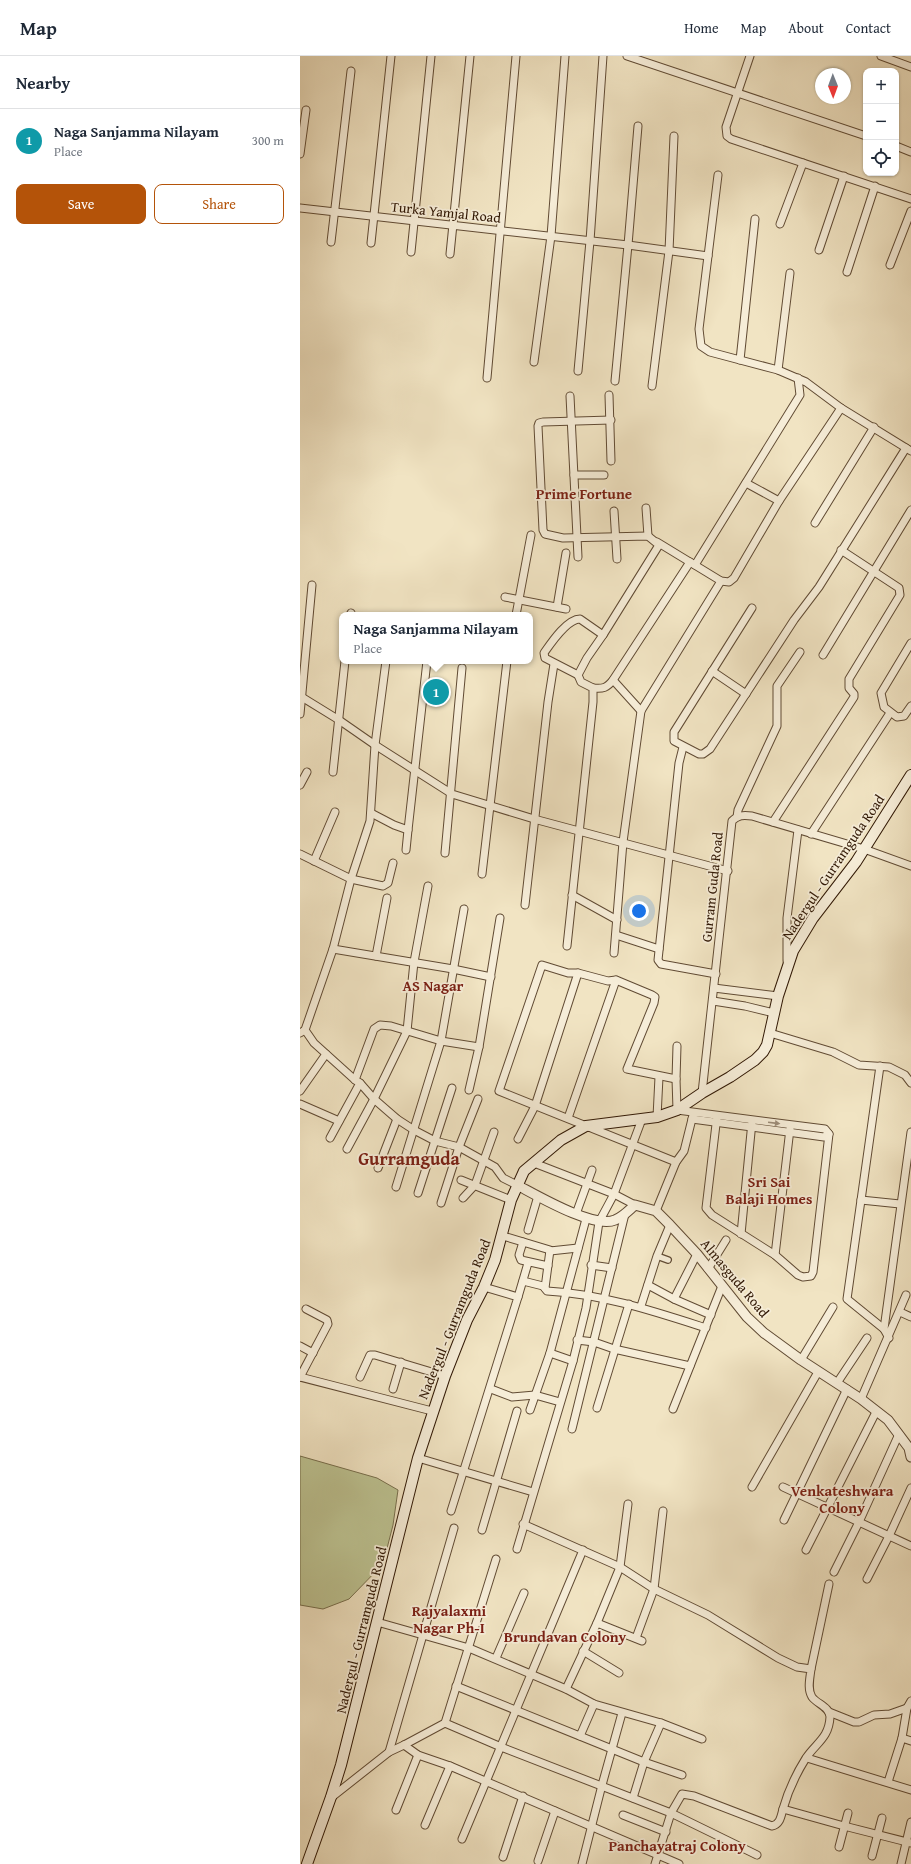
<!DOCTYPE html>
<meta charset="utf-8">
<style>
body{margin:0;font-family:"Gentium Book Plus",serif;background:#f2f2f3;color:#1f2937}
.controls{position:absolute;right:12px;top:12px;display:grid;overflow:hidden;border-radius:8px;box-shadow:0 1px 3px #0004}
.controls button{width:36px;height:36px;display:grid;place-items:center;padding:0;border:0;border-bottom:1px solid #e0e1e3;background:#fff;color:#1f2937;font:20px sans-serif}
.compass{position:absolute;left:515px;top:12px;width:36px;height:36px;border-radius:50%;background:#fff;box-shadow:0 1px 3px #0004;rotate:179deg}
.you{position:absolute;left:339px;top:855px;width:14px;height:14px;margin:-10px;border:3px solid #fff;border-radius:50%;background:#1a73e8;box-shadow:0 0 0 6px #1a73e833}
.badge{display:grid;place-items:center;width:26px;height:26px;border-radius:50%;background:#b45309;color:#fff;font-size:13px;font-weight:700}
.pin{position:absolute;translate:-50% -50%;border:2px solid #fff;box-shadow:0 1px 4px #0006}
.popup{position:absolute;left:39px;top:556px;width:194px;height:52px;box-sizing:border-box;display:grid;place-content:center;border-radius:8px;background:#fff;filter:drop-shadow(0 1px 3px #0005);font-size:13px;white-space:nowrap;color:#747a83}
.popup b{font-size:15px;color:#1f2937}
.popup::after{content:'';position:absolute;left:50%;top:100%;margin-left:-8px;border:8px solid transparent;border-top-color:#fff}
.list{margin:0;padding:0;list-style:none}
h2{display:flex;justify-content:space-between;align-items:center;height:52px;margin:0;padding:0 16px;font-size:17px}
h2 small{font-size:13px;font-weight:400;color:#747a83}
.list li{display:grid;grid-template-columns:26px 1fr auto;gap:12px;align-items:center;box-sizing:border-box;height:64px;padding:0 16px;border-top:1px solid #e0e1e3}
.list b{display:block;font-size:15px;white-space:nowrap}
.list p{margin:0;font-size:13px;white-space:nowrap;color:#747a83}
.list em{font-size:13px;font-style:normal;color:#747a83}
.actions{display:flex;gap:8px;padding:12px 16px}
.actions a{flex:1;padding:9px 0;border:1px solid #b45309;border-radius:8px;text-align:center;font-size:14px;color:#b45309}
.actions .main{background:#b45309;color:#fff}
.icon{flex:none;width:22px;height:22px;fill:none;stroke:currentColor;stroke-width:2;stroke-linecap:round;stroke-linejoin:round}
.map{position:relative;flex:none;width:611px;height:1808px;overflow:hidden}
header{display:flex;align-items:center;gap:24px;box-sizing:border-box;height:56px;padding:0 20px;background:#fff;border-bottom:1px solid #e0e1e3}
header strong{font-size:19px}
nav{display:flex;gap:22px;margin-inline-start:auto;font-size:14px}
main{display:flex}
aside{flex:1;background:#fff}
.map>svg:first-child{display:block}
.green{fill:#bdc392;stroke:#776e4c}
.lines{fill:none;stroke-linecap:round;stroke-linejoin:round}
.pedestrian-casing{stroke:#614b34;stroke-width:8}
.minor-casing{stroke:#614b34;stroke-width:9}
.tertiary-casing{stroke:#614b34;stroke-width:11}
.secondary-casing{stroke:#311805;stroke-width:12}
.pedestrian{stroke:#f6edd8;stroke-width:5.5}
.minor{stroke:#f6edd8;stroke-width:7}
.tertiary{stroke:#f6edd8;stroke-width:9}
.secondary{stroke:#f6edd8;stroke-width:10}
.oneway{fill:#9d8d79}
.labels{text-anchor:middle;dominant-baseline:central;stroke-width:3.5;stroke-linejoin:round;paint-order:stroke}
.street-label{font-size:14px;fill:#311805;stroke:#f6edd8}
.neighbourhood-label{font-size:15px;font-weight:bold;fill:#7a1f14;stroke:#f6edd8}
.district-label{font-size:18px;font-weight:bold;fill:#7a1f14;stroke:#f6edd8}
</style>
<header>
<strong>Map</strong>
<nav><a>Home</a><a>Map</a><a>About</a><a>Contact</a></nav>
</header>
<main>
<aside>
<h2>Nearby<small></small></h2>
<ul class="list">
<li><span class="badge" style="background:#0f9aa8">1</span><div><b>Naga Sanjamma Nilayam</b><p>Place</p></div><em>300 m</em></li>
</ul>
<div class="actions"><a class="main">Save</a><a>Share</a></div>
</aside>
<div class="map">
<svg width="611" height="1808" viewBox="0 0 611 1808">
<rect width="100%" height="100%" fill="#f1e4c3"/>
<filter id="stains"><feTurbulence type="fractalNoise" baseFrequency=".005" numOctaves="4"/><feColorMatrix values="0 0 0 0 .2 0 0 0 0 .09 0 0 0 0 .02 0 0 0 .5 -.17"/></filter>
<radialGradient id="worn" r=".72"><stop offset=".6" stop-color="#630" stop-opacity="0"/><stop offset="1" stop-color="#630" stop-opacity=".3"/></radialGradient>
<path class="green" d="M 0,1400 L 77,1422 L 98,1434 L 93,1469 L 83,1508 L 49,1543 L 23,1553 L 0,1549 Z"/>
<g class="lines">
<g class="pedestrian-casing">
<path id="pedestrian" d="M 357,1200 L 368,1204"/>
</g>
<g class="minor-casing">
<g id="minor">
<path d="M 327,0 L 566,80"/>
<path d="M 450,0 L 426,71 L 427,80 L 431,83 L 611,143"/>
<path d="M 581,0 L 611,11"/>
<path d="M 596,90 L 611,96"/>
<path d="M 0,98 L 6,54"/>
<path d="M 418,119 L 399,273 L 401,290 L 410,296 L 478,314 L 506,326 L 541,352 L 611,395"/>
<path d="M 0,152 L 328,189 L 408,200"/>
<path d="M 480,168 L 503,107"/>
<path d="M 31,186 L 51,15"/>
<path d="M 71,187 L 91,0"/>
<path d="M 519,194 L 544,120"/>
<path d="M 111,196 L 131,0"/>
<path d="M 150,198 L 170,0"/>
<path d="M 590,209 L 611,155"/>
<path d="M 547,216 L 575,130"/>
<path d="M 440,304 L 455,163"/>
<path d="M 234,306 L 251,180 L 265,0"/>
<path d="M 478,314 L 490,217"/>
<path d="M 278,315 L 290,185 L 303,0"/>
<path d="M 187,322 L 216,0"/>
<path d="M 315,325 L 328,189 L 338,70"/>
<path d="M 352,330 L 369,195 L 374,80"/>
<path d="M 309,339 L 311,405"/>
<path d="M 270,340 L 278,501"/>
<path d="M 274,419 L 304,419"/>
<path d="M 446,427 L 479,445"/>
<path d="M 346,452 L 348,480"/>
<path d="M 314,455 L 317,503"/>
<path d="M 515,467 L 574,371"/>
<path d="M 357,486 L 421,525 L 429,526 L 434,522 L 479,445 L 541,352"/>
<path d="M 395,509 L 500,339 L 498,322"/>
<path d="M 205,541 L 266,553"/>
<path d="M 257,551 L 266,497"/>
<path d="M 452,552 L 374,676 L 374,685 L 399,698 L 403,698 L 410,693 L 494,564 L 519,531 L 606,392"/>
<path d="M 50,559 L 51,557"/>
<path d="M 216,559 L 231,479"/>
<path d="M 611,587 L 581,637 L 584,651 L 597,661 L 604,660 L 611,650"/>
<path d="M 523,599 L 611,454"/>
<path d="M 412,615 L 446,638"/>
<path d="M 278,619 L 245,602 L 244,597 C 251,587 267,563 280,563 L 303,579"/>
<path d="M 313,624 L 341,655"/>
<path d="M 293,632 C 303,633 307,632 313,624 L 390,506"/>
<path d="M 0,640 L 39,664 L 75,689 L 152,738 L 234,763 L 428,815"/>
<path d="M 0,658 L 12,529"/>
<path d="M 383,691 L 379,707 L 358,904 L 361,908 L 416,918"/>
<path d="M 33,716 L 45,605"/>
<path d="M 0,729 L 7,716"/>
<path d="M 71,757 L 94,769 L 108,774 L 127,605"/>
<path d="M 437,761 L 438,754 L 477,670 L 477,630 L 500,596"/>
<path d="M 473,766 L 554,641 L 554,638 L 549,632 L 549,623 L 600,539 L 599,532 L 541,494"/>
<path d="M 511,778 L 590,657"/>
<path d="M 106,794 L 108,774"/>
<path d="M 145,797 L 162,612"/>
<path d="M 0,798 L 51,823 L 83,830 L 88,827 L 93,807"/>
<path d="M 14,805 L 35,756"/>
<path d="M 182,818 L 207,605"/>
<path d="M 272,839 L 317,864"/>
<path d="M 225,849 L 248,646 L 254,608"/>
<path d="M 316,879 L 359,893"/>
<path d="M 267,890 L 293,646 L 293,632 L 281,626 L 278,619 L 287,602 L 303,579 L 359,489 L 348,480 L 263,482 L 245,478 L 243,474 L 238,370 L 239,367 L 243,366 L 311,364"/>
<path d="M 33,893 L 153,913 L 191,921"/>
<path d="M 314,897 L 323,786 L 341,655 L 421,525"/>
<path d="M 76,900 L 87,842"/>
<path d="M 487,905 L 487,862 L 498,774"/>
<path d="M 414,932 L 478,940"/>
<path d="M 413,945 L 445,950 L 474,957"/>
<path d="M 5,974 L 14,987 L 55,1024 L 60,1027 L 74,1043 L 97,1063 L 114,1074 L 135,1085 L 159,1091 L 195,1111 L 203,1122 L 217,1129"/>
<path d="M 0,977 L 5,974 L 33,893 L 51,823 L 70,765 L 75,689 L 86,605"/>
<path d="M 470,977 L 533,996 L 559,1009 L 589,1011 L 605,1019 L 611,1027"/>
<path d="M 377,990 L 376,1023 L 377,1054 L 525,1073 L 529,1078 L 513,1216 L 511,1220 L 503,1221 L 498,1219 L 475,1199 L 412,1159 L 406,1152 L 417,1060"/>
<path d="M 580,1010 L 547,1243 L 584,1273"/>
<path d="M 376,1023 L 327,1013 L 354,947 L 355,941 L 352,939 L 316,924 L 308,925 L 278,917 L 268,917 L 242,909 L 199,1035 L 376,1106"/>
<path d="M 55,1024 L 74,973 L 80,969 L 91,970 L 141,985 L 179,991"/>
<path d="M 169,1034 L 179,991 L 200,862"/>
<path d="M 0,1035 L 26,998"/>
<path d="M 402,1037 L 432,765 C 438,759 443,759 452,760 L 564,793 L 611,810"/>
<path d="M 0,1048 L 39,1065"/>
<path d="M 357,1061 L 359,1021"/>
<path d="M 268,1062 L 316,924"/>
<path d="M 392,1063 L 524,1081 L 529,1078"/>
<path d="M 30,1082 L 60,1027"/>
<path d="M 218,1083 L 235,1050 L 278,917"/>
<path d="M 47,1093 L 74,1043 L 107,975 L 114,906 L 128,830"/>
<path d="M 234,1107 L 314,1138 L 335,1149"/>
<path d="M 78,1112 L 97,1063"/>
<path d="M 161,1124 L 211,1144"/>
<path d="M 96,1131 L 141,985 L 164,853"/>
<path d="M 118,1137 L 152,1032"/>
<path d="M 163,1142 L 175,1129 L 194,1076"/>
<path d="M 561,1144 L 600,1148"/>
<path d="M 141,1147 L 159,1091 L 178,1043"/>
<path d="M 356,1155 L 376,1106 L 384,1095 L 393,1059"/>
<path d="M 276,1158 L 292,1114"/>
<path d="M 228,1174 L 238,1140"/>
<path d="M 441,1178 L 452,1066"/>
<path d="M 203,1180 L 250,1194 L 245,1232"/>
<path d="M 223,1186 L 219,1199 L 221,1204 L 248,1210"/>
<path d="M 250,1195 L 278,1192"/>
<path d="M 475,1199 L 490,1073"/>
<path d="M 291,1209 L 312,1212"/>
<path d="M 408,1213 L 426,1184"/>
<path d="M 223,1225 L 243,1230 L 247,1235 C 302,1238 353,1255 406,1272"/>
<path d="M 348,1229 L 374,1243 L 411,1259"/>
<path d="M 218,1241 L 228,1207"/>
<path d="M 374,1243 L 397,1198"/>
<path d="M 341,1250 L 357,1200 L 370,1169"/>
<path d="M 600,1256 L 611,1261"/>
<path d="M 589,1282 L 584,1273 L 611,1076"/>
<path d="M 277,1284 L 294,1286 L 314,1293 L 390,1310"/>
<path d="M 0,1290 L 13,1297"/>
<path d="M 250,1297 L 273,1305"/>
<path d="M 501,1304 L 533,1251"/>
<path d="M 0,1321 L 132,1355"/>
<path d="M 0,1321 L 28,1268 L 27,1264 L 6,1253"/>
<path d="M 60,1321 L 70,1299 L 75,1299 L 145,1320"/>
<path d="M 537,1327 L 567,1282"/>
<path d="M 93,1333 L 101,1306"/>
<path d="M 191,1333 L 212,1341 L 235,1339 L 260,1346"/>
<path d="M 561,1343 L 606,1239"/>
<path d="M 297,1352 L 329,1248"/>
<path d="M 373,1353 L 422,1230"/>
<path d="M 230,1354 L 250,1297 L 286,1163"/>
<path d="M 272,1373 L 325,1158"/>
<path d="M 118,1402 L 233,1436"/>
<path d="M 452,1431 L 518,1316"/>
<path d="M 483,1431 L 611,1490"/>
<path d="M 151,1455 L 218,1241 L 184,1231"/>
<path d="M 484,1464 L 547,1333"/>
<path d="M 223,1468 L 320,1511 L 354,1533 L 408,1559 L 478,1602 L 497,1611 L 511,1613 C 510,1622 507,1633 512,1641 C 517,1648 530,1651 530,1661 C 529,1682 516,1687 506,1702 C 496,1718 488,1735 483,1753"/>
<path d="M 182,1474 L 217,1355"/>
<path d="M 217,1493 L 273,1305 L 286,1252 L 299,1166 L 314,1138 L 342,1063"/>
<path d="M 506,1494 L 576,1356"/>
<path d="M 534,1516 L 559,1466 L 599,1378"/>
<path d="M 567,1523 L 589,1480 L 611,1432"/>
<path d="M 77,1566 L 169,1592 L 266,1633 L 294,1648 L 361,1667 L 402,1683"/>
<path d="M 297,1567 L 342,1585"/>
<path d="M 336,1582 L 354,1533 L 363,1455"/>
<path d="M 283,1595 L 319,1617"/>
<path d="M 196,1602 L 224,1537"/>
<path d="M 511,1613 L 529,1528"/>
<path d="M 156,1630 L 344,1706 L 382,1719"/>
<path d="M 266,1633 L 297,1567 L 320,1511 L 328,1448"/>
<path d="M 529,1656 L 554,1666 L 559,1666 L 574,1659 L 590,1658 L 607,1652"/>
<path d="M 145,1667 L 201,1691 L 371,1757 L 457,1799"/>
<path d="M 280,1680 L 294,1648"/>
<path d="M 602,1682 L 611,1685"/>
<path d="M 104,1689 L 118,1699 L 150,1710 L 379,1808"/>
<path d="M 89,1696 L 154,1472"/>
<path d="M 507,1702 L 611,1734"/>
<path d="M 588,1726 L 602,1682 L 607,1652 L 611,1645"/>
<path d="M 32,1741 L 89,1696 L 104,1689 L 145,1667 L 196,1503"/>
<path d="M 333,1742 L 344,1706 L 361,1667"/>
<path d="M 96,1754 L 118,1699"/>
<path d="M 323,1759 L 366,1776"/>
<path d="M 125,1769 L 150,1710"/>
<path d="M 162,1783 L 283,1494"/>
<path d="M 539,1791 L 548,1757"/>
<path d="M 572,1800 L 582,1762"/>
<path d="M 203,1801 L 223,1740"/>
<path d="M 238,1805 L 255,1755"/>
<path d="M 282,1808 L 302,1729 L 322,1657"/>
<path d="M 355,1808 L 371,1757 L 382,1738 L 394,1740 L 472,1770 C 480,1769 481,1760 483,1753 L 544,1770 L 611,1787"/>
<path d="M 601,1808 L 611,1766"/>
</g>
</g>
<g class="tertiary-casing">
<path id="tertiary" d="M 217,1129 C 238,1140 294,1173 315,1164 C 323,1161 329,1154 335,1149 L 356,1155 L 370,1169 L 397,1198 L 447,1261 L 464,1277 L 501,1304 L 561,1343 L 588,1364 L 609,1392 L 611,1401"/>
</g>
<g class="secondary-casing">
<path id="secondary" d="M 7,1808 L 31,1741 L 41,1709 L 118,1402 L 145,1320 L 167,1264 L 184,1231 L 195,1204 L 211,1144 L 224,1115 L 261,1084 L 286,1070 L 357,1061 L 377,1054 L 402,1037 L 430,1021 L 455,1004 L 463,996 L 467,989 L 478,940 L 493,895 L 513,862 L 556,806 L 611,719"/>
</g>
<use href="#pedestrian" class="pedestrian"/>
<use href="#minor" class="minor"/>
<use href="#tertiary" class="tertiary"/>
<use href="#secondary" class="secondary"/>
</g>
<defs><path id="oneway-solid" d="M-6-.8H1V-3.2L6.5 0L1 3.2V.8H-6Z"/></defs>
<use class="oneway" href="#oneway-solid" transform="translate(474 1067) rotate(7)"/>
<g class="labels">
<g class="street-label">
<text transform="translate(146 156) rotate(6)">Turka Yamjal Road</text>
<text transform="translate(533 811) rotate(-56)">Nadergul - Gurramguda Road</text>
<text transform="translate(412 831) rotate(-84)">Gurram Guda Road</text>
<text transform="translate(435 1222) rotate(50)">Almasguda Road</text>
<text transform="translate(154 1263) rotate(-68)">Nadergul - Gurramguda Road</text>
<text transform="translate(61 1574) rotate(-76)">Nadergul - Gurramguda Road</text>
</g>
<g class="neighbourhood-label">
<text x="284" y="437">Prime Fortune</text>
<text x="133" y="929">AS Nagar</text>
<text x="469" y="1125">Sri Sai<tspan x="469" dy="17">Balaji Homes</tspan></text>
<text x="542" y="1434">Venkateshwara<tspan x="542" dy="17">Colony</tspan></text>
<text x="149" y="1554">Rajyalaxmi<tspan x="149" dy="17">Nagar Ph-I</tspan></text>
<text x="265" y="1580">Brundavan Colony</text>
<text x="377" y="1789">Panchayatraj Colony</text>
</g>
<g class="district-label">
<text x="109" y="1102">Gurramguda</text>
</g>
</g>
<rect width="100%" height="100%" filter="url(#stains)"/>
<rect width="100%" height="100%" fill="url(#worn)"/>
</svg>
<div class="controls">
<button>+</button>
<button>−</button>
<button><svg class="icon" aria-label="locate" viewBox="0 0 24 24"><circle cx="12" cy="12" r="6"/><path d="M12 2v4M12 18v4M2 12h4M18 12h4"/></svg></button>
</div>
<svg class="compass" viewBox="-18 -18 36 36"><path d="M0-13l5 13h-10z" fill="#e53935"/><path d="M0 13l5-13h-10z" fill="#747a83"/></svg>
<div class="you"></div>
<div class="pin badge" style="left:136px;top:636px;background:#0f9aa8">1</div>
<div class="popup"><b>Naga Sanjamma Nilayam</b>Place</div>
</div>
</main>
